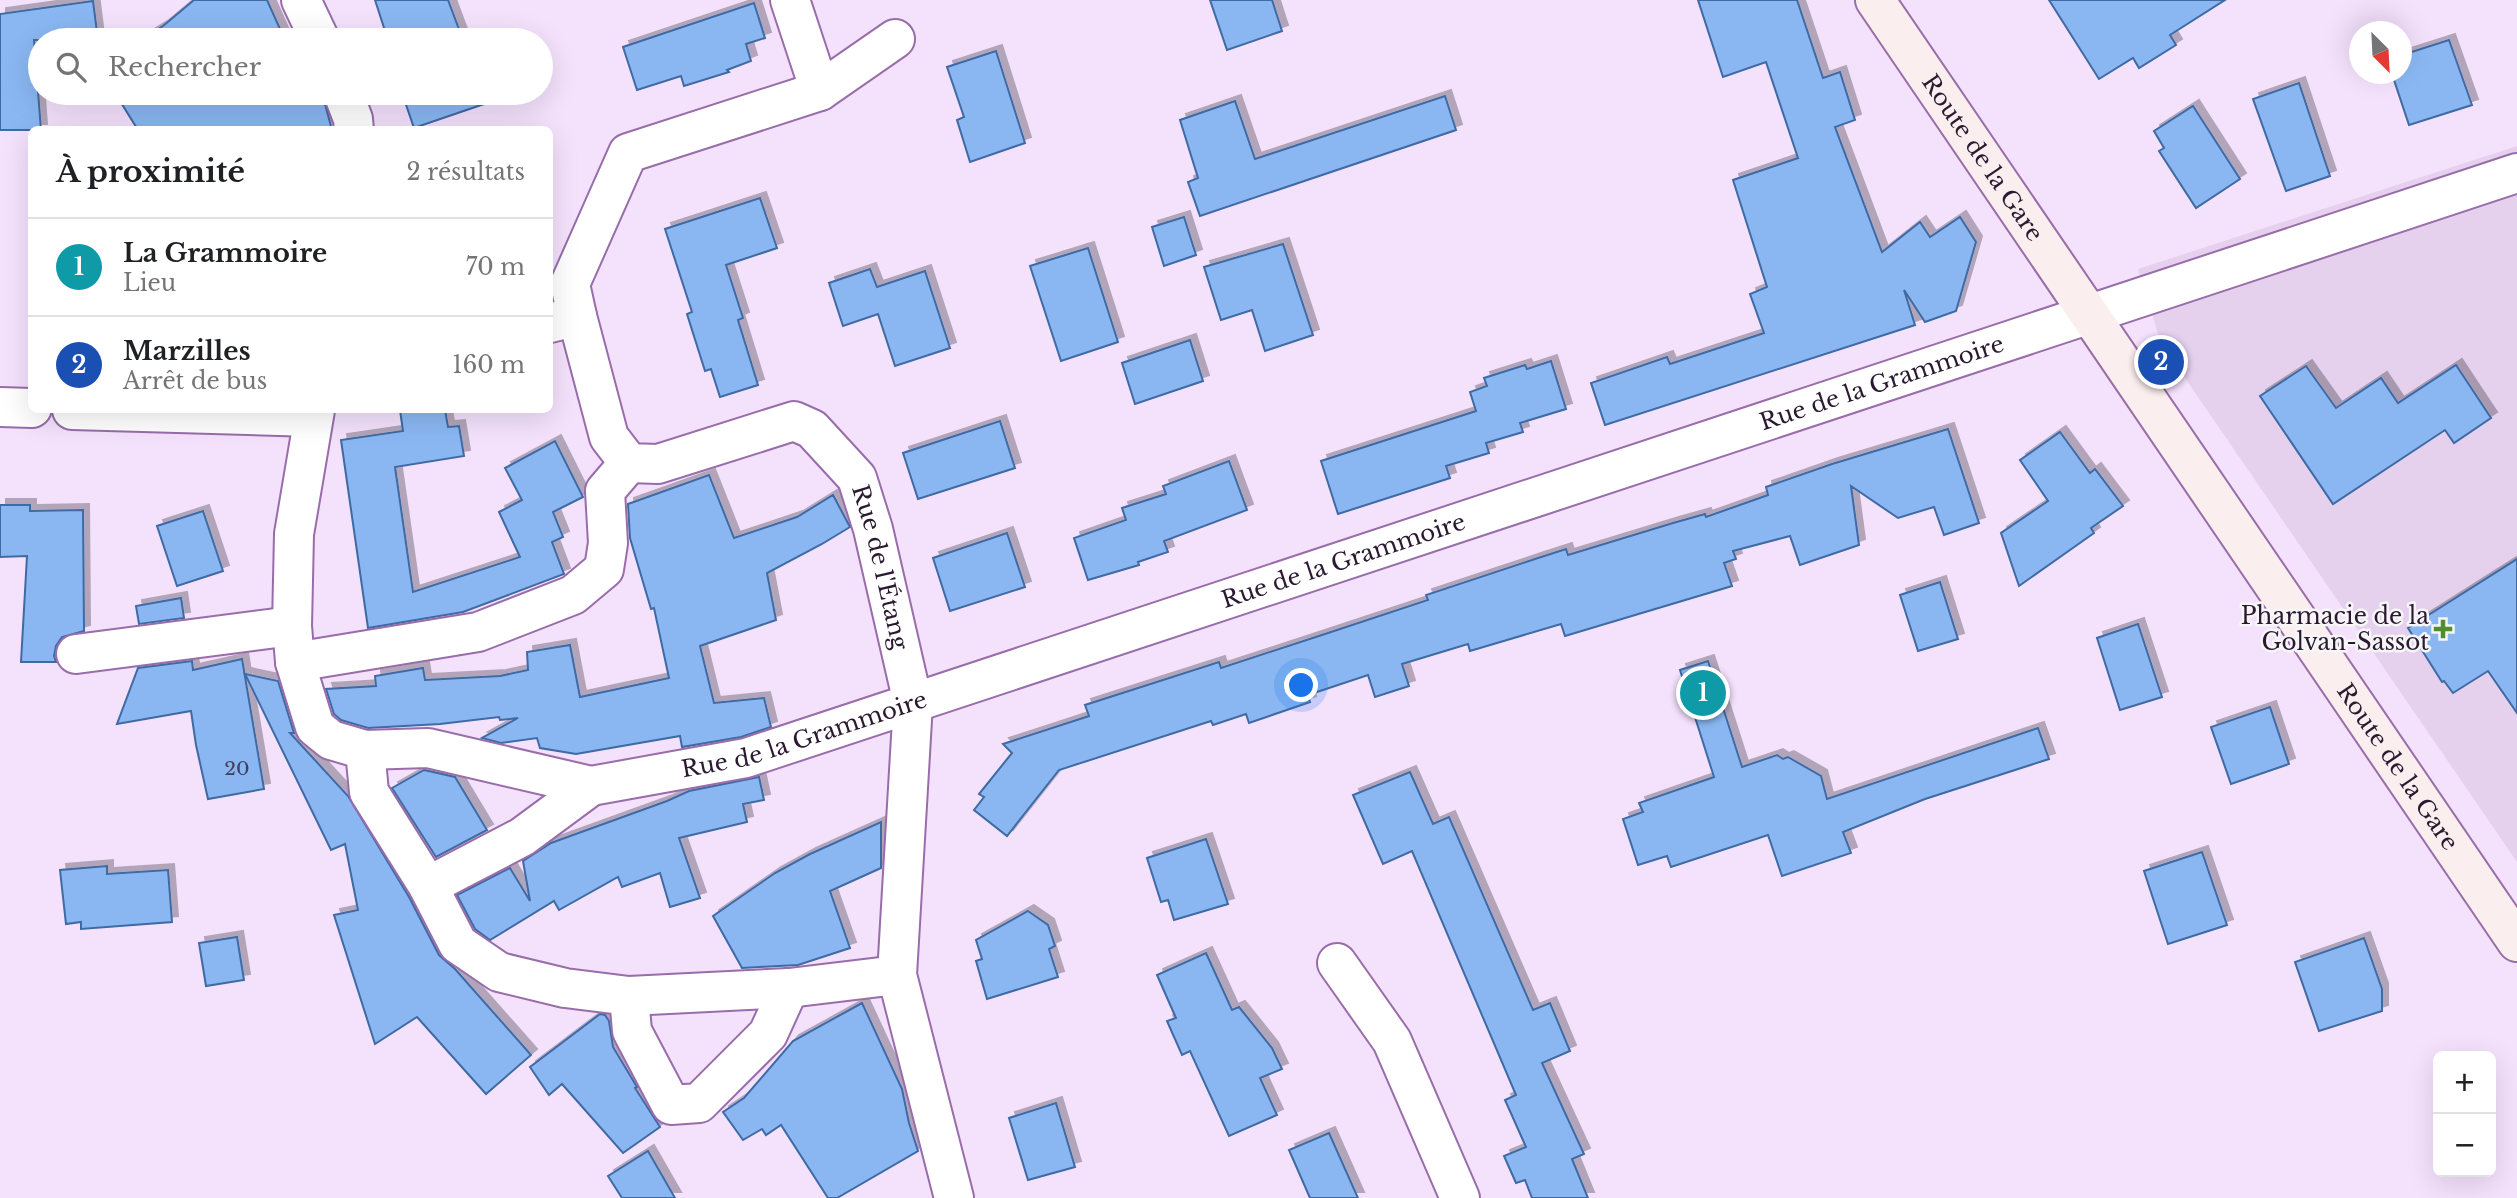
<!DOCTYPE html>
<html lang="fr">
<meta charset="utf-8">
<style>
body{margin:0;font-family:"Libre Baskerville",serif;background:#f6f6f6;color:#202124}
.controls{position:absolute;right:21px;bottom:21px;display:grid;overflow:hidden;border-radius:10px;box-shadow:0 7px 28px #0002}
.controls button{width:63px;height:63px;display:grid;place-items:center;padding:0;border:0;border-bottom:2px solid #e0e0e0;background:#fff;color:#202124;font:35px sans-serif}
.compass{position:absolute;left:2349px;top:21px;width:63px;height:63px;border-radius:50%;background:#fff;box-shadow:0 7px 28px #0002;rotate:156deg}
.you{position:absolute;left:1302px;top:686px;width:24px;height:24px;margin:-18px;border:5px solid #fff;border-radius:50%;background:#1a73e8;box-shadow:0 0 0 10px #1a73e833}
.badge{display:grid;place-items:center;width:46px;height:46px;border-radius:50%;background:#111827;color:#fff;font-size:23px;font-weight:700}
.pin{position:absolute;translate:-50% -50%;border:4px solid #fff;box-shadow:0 2px 7px #0006}
.list{margin:0;padding:0;list-style:none}
h2{display:flex;justify-content:space-between;align-items:center;height:91px;margin:0;padding:0 28px;font-size:30px}
h2 small{font-size:23px;font-weight:400;color:#757577}
.list li{display:grid;grid-template-columns:46px 1fr auto;gap:21px;align-items:center;box-sizing:border-box;height:98px;padding:0 28px;border-top:2px solid #e0e0e0}
.list b{display:block;font-size:26px;white-space:nowrap}
.list p{margin:0;font-size:23px;white-space:nowrap;color:#757577}
.list em{font-size:23px;font-style:normal;color:#757577}
.icon{flex:none;width:38px;height:38px;fill:none;stroke:currentColor;stroke-width:2;stroke-linecap:round;stroke-linejoin:round}
.map{position:relative;flex:none;width:2517px;height:1198px;overflow:hidden}
.search{position:absolute;background:#fff;box-shadow:0 7px 28px #0002;left:28px;top:28px;width:525px;height:77px;display:flex;align-items:center;gap:18px;box-sizing:border-box;padding:0 24px;border-radius:38px;color:#757577;font-size:26px}
.panel{position:absolute;background:#fff;box-shadow:0 7px 28px #0002;left:28px;top:126px;width:525px;height:287px;border-radius:10px}
.map>svg:first-child{display:block}
.built{fill:#e5d1ee}
.building{fill:#8ab7f2;stroke:#3f6aa3;stroke-width:2;filter:url(#shadow)}
.lines{fill:none;stroke-linecap:round;stroke-linejoin:round}
.minor-casing{stroke:#986daa;stroke-width:42}
.secondary-casing{stroke:#986daa;stroke-width:42}
.minor{stroke:#fff;stroke-width:38}
.secondary{stroke:#fbeeee;stroke-width:38}
.poi-dot{fill:#518e2d;stroke:#f6f6f6;stroke-width:2.5}
.labels{text-anchor:middle;dominant-baseline:central;stroke-width:5;stroke-linejoin:round;paint-order:stroke}
.number-label{font-size:19px;fill:#424061}
.street-label{font-size:23px;fill:#2a1931;stroke:#f6f6f6}
.poi-label{font-size:23px;fill:#2a1931;stroke:#f6f6f6;text-anchor:end}
</style>
<div class="map">
<svg width="2517" height="1198" viewBox="0 0 2517 1198">
<defs>
<filter id="shadow"><feDropShadow dx="6" dy="-6" stdDeviation="0" flood-color="#0004"/></filter>
</defs>
<rect width="100%" height="100%" fill="#f4e1fc"/>
<path class="built" d="M 2517,146 L 2517,862 L 2161,343 L 2138,269 Z"/>
<g class="building">
<path d="M 194,0 L 267,0 L 285,40 L 140,40 L 163,26 Z"/>
<path d="M 375,0 L 448,0 L 463,40 L 388,40 Z"/>
<path d="M 1210,0 L 1272,0 L 1282,31 L 1227,50 Z"/>
<path d="M 1698,0 L 1797,0 L 1823,78 L 1840,72 L 1855,120 L 1835,127 L 1882,252 L 1920,222 L 1930,237 L 1960,217 L 1976,242 L 1956,311 L 1925,322 L 1904,290 L 1915,325 L 1605,425 L 1591,383 L 1667,357 L 1670,364 L 1764,333 L 1750,294 L 1767,287 L 1733,180 L 1798,158 L 1766,62 L 1723,77 Z"/>
<path d="M 2049,0 L 2225,0 L 2170,35 L 2176,45 L 2139,68 L 2133,58 L 2099,79 Z"/>
<path d="M 93,1 L 98,40 L 34,40 L 41,130 L 0,130 L 0,14 Z"/>
<path d="M 754,3 L 765,38 L 746,44 L 751,61 L 727,70 L 729,72 L 684,86 L 681,76 L 637,90 L 623,47 Z"/>
<path d="M 2449,40 L 2472,105 L 2409,125 L 2392,74 L 2402,74 L 2402,55 Z"/>
<path d="M 996,51 L 1025,143 L 970,162 L 957,120 L 964,117 L 947,67 Z"/>
<path d="M 2299,83 L 2330,176 L 2286,191 L 2253,99 Z"/>
<path d="M 115,93 L 322,93 L 332,130 L 138,130 Z"/>
<path d="M 402,93 L 481,93 L 484,104 L 414,128 Z"/>
<path d="M 1445,96 L 1456,130 L 1200,216 L 1188,182 L 1198,178 L 1180,120 L 1235,101 L 1255,159 Z"/>
<path d="M 2193,106 L 2240,179 L 2196,208 L 2159,151 L 2164,148 L 2154,131 Z"/>
<path d="M 760,198 L 777,248 L 726,265 L 743,318 L 738,320 L 758,385 L 720,397 L 711,369 L 705,371 L 687,314 L 692,312 L 665,229 Z"/>
<path d="M 1184,217 L 1196,255 L 1164,266 L 1152,227 Z"/>
<path d="M 1283,244 L 1313,335 L 1265,351 L 1252,310 L 1221,320 L 1204,267 Z"/>
<path d="M 1088,248 L 1118,342 L 1061,361 L 1030,266 Z"/>
<path d="M 870,269 L 877,287 L 925,271 L 950,348 L 895,366 L 878,314 L 843,326 L 829,283 Z"/>
<path d="M 1190,340 L 1203,381 L 1135,404 L 1122,363 Z"/>
<path d="M 1551,361 L 1566,409 L 1520,423 L 1523,432 L 1486,443 L 1489,453 L 1446,466 L 1450,478 L 1338,514 L 1321,461 L 1476,411 L 1470,392 L 1487,386 L 1484,378 L 1525,365 L 1527,369 Z"/>
<path d="M 2456,365 L 2491,418 L 2454,443 L 2445,430 L 2333,504 L 2260,396 L 2306,366 L 2336,408 L 2381,378 L 2398,403 Z"/>
<path d="M 400,410 L 445,410 L 448,427 L 459,426 L 464,456 L 395,467 L 413,592 L 520,557 L 499,512 L 522,500 L 505,468 L 555,441 L 583,497 L 553,512 L 563,537 L 552,542 L 564,574 L 463,612 L 368,628 L 341,440 L 403,431 Z"/>
<path d="M 1000,421 L 1015,468 L 918,499 L 903,453 Z"/>
<path d="M 1948,429 L 1979,523 L 1944,535 L 1934,507 L 1898,518 L 1851,486 L 1859,545 L 1800,565 L 1790,536 L 1733,551 L 1736,559 L 1724,563 L 1732,586 L 1565,636 L 1561,624 L 1470,651 L 1468,644 L 1402,664 L 1409,686 L 1375,697 L 1368,675 L 1308,695 L 1310,702 L 1249,723 L 1246,714 L 1213,725 L 1211,721 L 1059,770 L 1007,836 L 974,810 L 984,797 L 979,794 L 1012,753 L 1003,744 L 1089,716 L 1085,705 L 1219,662 L 1221,668 L 1328,633 L 1428,600 L 1426,595 L 1538,558 L 1566,549 L 1568,555 L 1673,523 L 1705,514 L 1706,517 L 1768,495 L 1766,487 L 1832,464 Z"/>
<path d="M 2060,432 L 2090,473 L 2095,469 L 2123,506 L 2091,528 L 2094,533 L 2019,586 L 2001,533 L 2048,501 L 2020,460 Z"/>
<path d="M 1229,461 L 1247,510 L 1164,541 L 1168,552 L 1138,562 L 1139,565 L 1088,580 L 1074,538 L 1126,520 L 1122,508 L 1166,494 L 1163,486 Z"/>
<path d="M 709,475 L 734,538 L 797,517 L 833,495 L 850,527 L 822,544 L 767,573 L 776,620 L 700,646 L 714,703 L 764,698 L 771,727 L 741,737 L 682,747 L 680,736 L 576,754 L 540,748 L 537,738 L 501,743 L 482,738 L 518,718 L 500,720 L 499,717 L 440,724 L 368,728 L 341,720 L 334,714 L 326,689 L 376,686 L 375,676 L 423,668 L 425,680 L 500,676 L 528,670 L 527,652 L 570,645 L 580,697 L 669,678 L 654,608 L 651,609 L 630,538 L 628,504 Z"/>
<path d="M 0,505 L 30,505 L 30,511 L 83,510 L 84,631 L 62,637 L 56,646 L 54,656 L 56,662 L 21,662 L 27,556 L 0,557 Z"/>
<path d="M 203,511 L 223,571 L 177,586 L 157,526 Z"/>
<path d="M 1007,533 L 1025,587 L 950,611 L 933,558 Z"/>
<path d="M 2517,559 L 2517,713 L 2488,671 L 2453,693 L 2444,681 L 2442,682 L 2408,628 Z"/>
<path d="M 1940,582 L 1958,639 L 1918,651 L 1900,595 Z"/>
<path d="M 181,598 L 184,618 L 139,624 L 136,606 Z"/>
<path d="M 2138,624 L 2162,697 L 2120,710 L 2097,638 Z"/>
<path d="M 242,659 L 264,789 L 208,799 L 196,745 L 191,711 L 117,724 L 138,668 L 192,661 L 193,670 Z"/>
<path d="M 1708,661 L 1742,767 L 1777,755 L 1783,759 L 1788,757 L 1821,776 L 1827,799 L 2038,728 L 2049,759 L 1925,799 L 1843,832 L 1851,853 L 1782,876 L 1768,835 L 1671,867 L 1667,856 L 1638,865 L 1623,819 L 1643,812 L 1639,803 L 1714,777 L 1680,670 Z"/>
<path d="M 245,674 L 278,681 L 294,733 L 290,733 L 348,796 L 409,897 L 439,955 L 455,969 L 531,1055 L 486,1094 L 417,1017 L 375,1044 L 334,915 L 358,910 L 345,844 L 331,850 Z"/>
<path d="M 2270,707 L 2289,764 L 2231,784 L 2211,727 Z"/>
<path d="M 424,770 L 455,777 L 487,830 L 436,857 L 392,788 Z"/>
<path d="M 1410,772 L 1433,824 L 1449,817 L 1533,1010 L 1550,1003 L 1570,1051 L 1542,1063 L 1584,1154 L 1572,1159 L 1588,1198 L 1532,1198 L 1525,1180 L 1516,1183 L 1504,1156 L 1526,1147 L 1505,1100 L 1516,1095 L 1412,851 L 1383,864 L 1353,795 Z"/>
<path d="M 759,777 L 764,800 L 743,804 L 747,822 L 679,838 L 700,898 L 670,907 L 660,873 L 622,887 L 618,877 L 559,910 L 554,901 L 490,940 L 475,929 L 457,895 L 510,868 L 530,901 L 523,861 L 551,843 L 667,801 L 689,791 Z"/>
<path d="M 881,822 L 881,868 L 830,891 L 850,948 L 798,965 L 742,968 L 713,916 L 775,873 L 810,854 Z"/>
<path d="M 1206,839 L 1228,904 L 1174,920 L 1168,900 L 1161,902 L 1147,858 Z"/>
<path d="M 2202,852 L 2227,925 L 2168,944 L 2144,871 Z"/>
<path d="M 107,866 L 107,874 L 168,870 L 172,922 L 81,929 L 81,922 L 66,924 L 60,870 Z"/>
<path d="M 1028,911 L 1048,925 L 1055,946 L 1049,949 L 1058,977 L 987,999 L 976,961 L 982,959 L 976,940 Z"/>
<path d="M 237,937 L 244,980 L 206,986 L 199,943 Z"/>
<path d="M 2364,938 L 2382,989 L 2382,1011 L 2319,1031 L 2295,962 Z"/>
<path d="M 1206,953 L 1232,1010 L 1239,1007 L 1272,1048 L 1282,1069 L 1260,1078 L 1277,1115 L 1229,1136 L 1190,1051 L 1182,1055 L 1167,1021 L 1176,1018 L 1157,975 Z"/>
<path d="M 862,1003 L 902,1089 L 909,1123 L 918,1151 L 837,1198 L 828,1198 L 781,1125 L 766,1135 L 762,1129 L 743,1140 L 723,1112 L 744,1098 L 793,1041 Z"/>
<path d="M 600,1014 L 605,1015 L 609,1021 L 613,1047 L 637,1087 L 635,1088 L 660,1127 L 623,1153 L 562,1084 L 549,1095 L 530,1067 Z"/>
<path d="M 1056,1103 L 1075,1167 L 1028,1180 L 1009,1118 Z"/>
<path d="M 1329,1133 L 1358,1198 L 1310,1198 L 1289,1150 Z"/>
<path d="M 648,1151 L 675,1198 L 622,1198 L 608,1176 Z"/>
</g>
<g class="lines">
<g class="minor-casing">
<g id="minor">
<path d="M 301,0 L 320,40"/>
<path d="M 790,0 L 820,91"/>
<path d="M 343,93 L 353,119 L 354,130"/>
<path d="M 577,316 L 570,284 L 628,153 L 820,91 L 895,39"/>
<path id="s1" d="M 550,323 L 577,316 L 609,437 L 629,463 L 658,464 L 794,421 L 812,429 L 857,478 L 873,529 L 913,703 L 897,975 L 954,1198"/>
<path d="M 0,407 L 32,408"/>
<path d="M 72,410 L 313,417"/>
<path id="s2" d="M 315,410 L 294,534 L 292,626 L 295,662 L 315,727 L 331,740 L 365,750 L 428,748 L 591,786 L 746,758 L 2517,173"/>
<path d="M 76,654 L 292,626"/>
<path d="M 295,662 L 478,632 L 573,595 L 604,569 L 608,543 L 605,491 L 629,463"/>
<path d="M 365,750 L 369,792 L 428,886 L 458,944 L 499,972 L 565,988 L 629,996 L 789,988 L 897,975"/>
<path d="M 428,886 L 522,837 L 591,786"/>
<path d="M 1337,963 L 1392,1041 L 1460,1198"/>
<path d="M 629,996 L 632,1031 L 671,1105 L 699,1103 L 768,1034 L 789,988"/>
</g>
</g>
<g class="secondary-casing">
<g id="secondary">
<path id="s3" d="M 1875,0 L 2517,942"/>
</g>
</g>
<use href="#minor" class="minor"/>
<use href="#secondary" class="secondary"/>
</g>
<path class="poi-dot" d="M2439.5 618.5h7v7h7v7h-7v7h-7v-7h-7v-7h7z"/>
<g class="labels">
<g class="number-label">
<text x="237" y="768">20</text>
</g>
<g class="street-label">
<text stroke="none"><textPath href="#s3" startOffset="191">Route de la Gare</textPath></text>
<text stroke="none"><textPath href="#s2" startOffset="1962">Rue de la Grammoire</textPath></text>
<text stroke="none"><textPath href="#s2" startOffset="1395">Rue de la Grammoire</textPath></text>
<text stroke="none"><textPath href="#s1" startOffset="536">Rue de l'Étang</textPath></text>
<text stroke="none"><textPath href="#s2" startOffset="828">Rue de la Grammoire</textPath></text>
<text stroke="none"><textPath href="#s3" startOffset="928">Route de la Gare</textPath></text>
</g>
<g class="poi-label">
<text x="2429" y="616">Pharmacie de la<tspan x="2429" dy="26">Golvan-Sassot</tspan></text>
</g>
</g>
</svg>
<div class="controls">
<button>+</button>
<button>−</button>
</div>
<svg class="compass" viewBox="-18 -18 36 36"><path d="M0-13l5 13h-10z" fill="#e53935"/><path d="M0 13l5-13h-10z" fill="#757577"/></svg>
<div class="you"></div>
<div class="pin badge" style="left:1703px;top:693px;background:#0f9aa8">1</div>
<div class="pin badge" style="left:2161px;top:362px;background:#1a4fb4">2</div>
<div class="search"><svg class="icon" aria-label="search" viewBox="0 0 24 24"><circle cx="10" cy="10" r="6"/><path d="M15 15l6 6"/></svg>Rechercher</div>
<section class="panel">
<h2>À proximité<small>2 résultats</small></h2>
<ul class="list">
<li><span class="badge" style="background:#0f9aa8">1</span><div><b>La Grammoire</b><p>Lieu</p></div><em>70 m</em></li>
<li><span class="badge" style="background:#1a4fb4">2</span><div><b>Marzilles</b><p>Arrêt de bus</p></div><em>160 m</em></li>
</ul>
</section>
</div>
